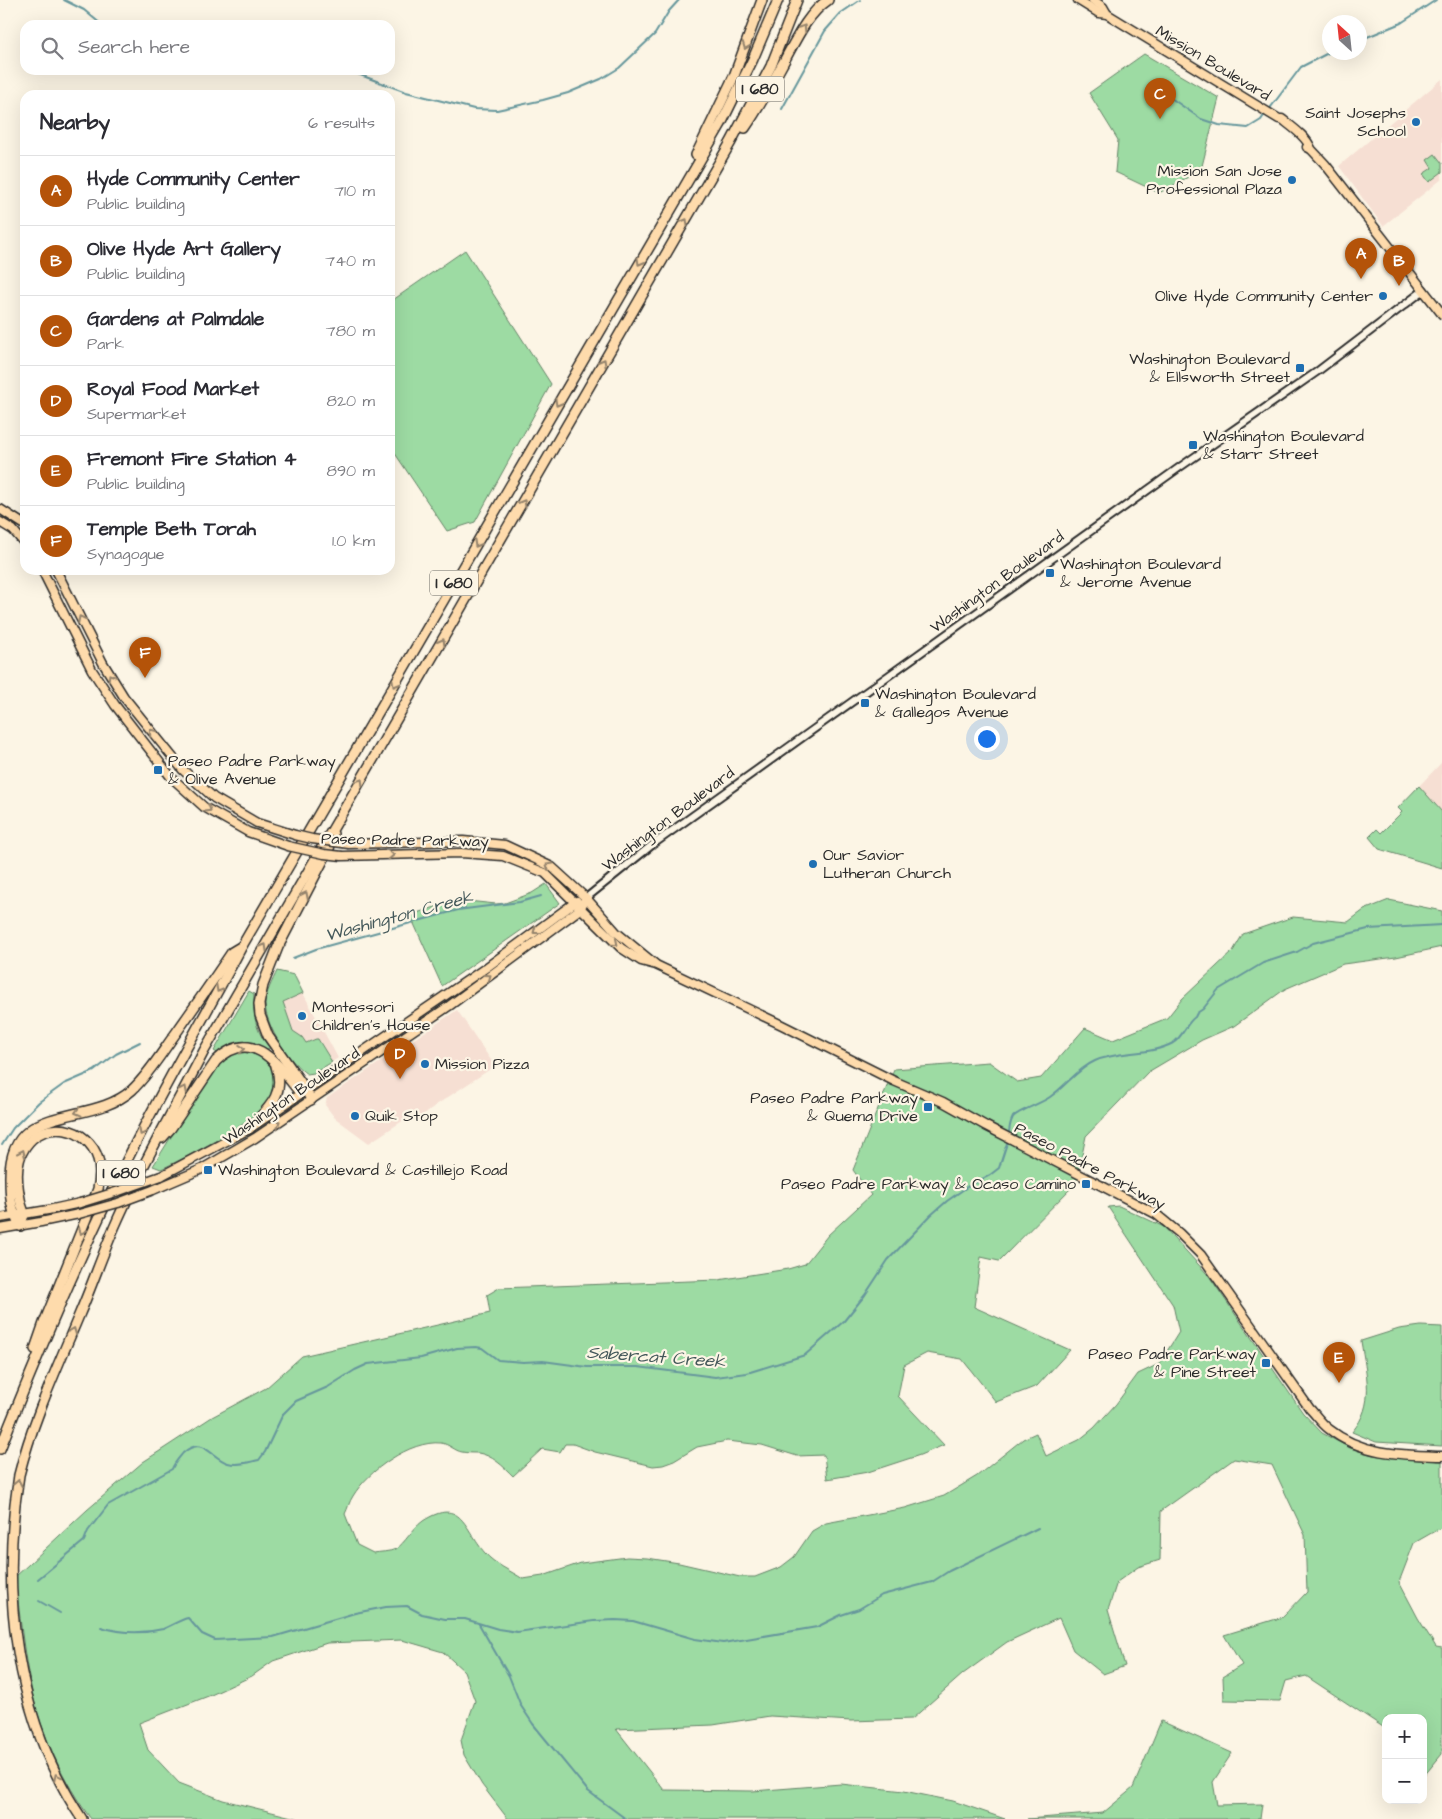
<!DOCTYPE html>
<meta charset="utf-8">
<style>
body{margin:0;font-family:"Architects Daughter",sans-serif;background:#f2f2f3;color:#2b2b33}
.controls{position:absolute;right:15px;bottom:15px;display:grid;overflow:hidden;border-radius:10px;box-shadow:0 5px 20px #0002}
.controls button{width:45px;height:45px;display:grid;place-items:center;padding:0;border:0;border-bottom:1px solid #e1e1e2;background:#fff;color:#2b2b33;font:25px sans-serif}
.compass{position:absolute;left:1322px;top:15px;width:45px;height:45px;border-radius:50%;background:#fff;box-shadow:0 5px 20px #0002;rotate:333deg}
.you{position:absolute;left:986px;top:738px;width:18px;height:18px;margin:-12px;border:4px solid #fff;border-radius:50%;background:#1a73e8;box-shadow:0 0 0 8px #1a73e833}
.badge{display:grid;place-items:center;width:32px;height:32px;border-radius:50%;background:#b45309;color:#fff;font-size:16px;font-weight:700}
.pin{position:absolute;translate:-50% -41px;filter:drop-shadow(0 1px 2px #0008)}
.pin::after{content:'';position:absolute;top:26px;width:18px;height:15px;background:inherit;clip-path:polygon(0 0,100% 0,50% 100%)}
.list{margin:0;padding:0;list-style:none}
h2{display:flex;justify-content:space-between;align-items:center;height:65px;margin:0;padding:0 20px;font-size:21px}
h2 small{font-size:16px;font-weight:400;color:#7c7c81}
.list li{display:grid;grid-template-columns:32px 1fr auto;gap:15px;align-items:center;box-sizing:border-box;height:70px;padding:0 20px;border-top:1px solid #e1e1e2}
.list b{display:block;font-size:19px;white-space:nowrap}
.list p{margin:0;font-size:16px;white-space:nowrap;color:#7c7c81}
.list em{font-size:16px;font-style:normal;color:#7c7c81}
.icon{flex:none;width:28px;height:28px;fill:none;stroke:currentColor;stroke-width:2;stroke-linecap:round;stroke-linejoin:round}
.map{position:relative;flex:none;width:1442px;height:1819px;overflow:hidden}
.search{position:absolute;background:#fff;box-shadow:0 5px 20px #0002;left:20px;top:20px;width:375px;height:55px;display:flex;align-items:center;gap:12px;box-sizing:border-box;padding:0 18px;border-radius:15px;color:#7c7c81;font-size:19px}
.panel{position:absolute;background:#fff;box-shadow:0 5px 20px #0002;left:20px;top:90px;width:375px;height:485px;border-radius:15px}
.map>svg:first-child{display:block}
.built{fill:#f6dfd3}
.green{fill:#9ddba3;stroke:#648367}
.lines{fill:none;stroke-linecap:round;stroke-linejoin:round}
.stream{stroke:#66979c;stroke-width:2}
.minor-casing{stroke:#2b2b2b;stroke-width:10}
.major-casing{stroke:#2b2b2b;stroke-width:11}
.highway-casing{stroke:#2b2b2b;stroke-width:12}
.minor{stroke:#fcf5e5;stroke-width:6}
.major{stroke:#fedbac;stroke-width:8}
.highway{stroke:#fedbac;stroke-width:9}
.major-bridge-casing{stroke:#2b2b2b;stroke-width:11;stroke-linecap:butt}
.major-bridge{stroke:#fedbac;stroke-width:8}
.oneway{stroke:#94836c}
.poi-dot{fill:#1f6fb2;stroke:#fcf5e5;stroke-width:2}
.labels{text-anchor:middle;dominant-baseline:central;stroke-width:4.5;stroke-linejoin:round;paint-order:stroke}
.shield{fill:#fcf5e5;stroke:#6a6863;stroke-width:1}
.shield-label{font-size:15px;font-weight:bold;fill:#2b2b2b}
.street-label{font-size:16px;fill:#2b2b2b;stroke:#fcf5e5}
.poi-label{font-size:16px;fill:#2b2b2b;stroke:#fcf5e5;text-anchor:start}
.water-label{font-size:18px;font-style:italic;fill:#44585a;stroke:#fcf5e5}
</style>
<div class="map">
<svg width="1442" height="1819" viewBox="0 0 1442 1819">
<rect width="100%" height="100%" fill="#fcf5e5"/>
<filter id="ink" filterUnits="userSpaceOnUse"><feTurbulence type="fractalNoise" baseFrequency=".02" numOctaves="2"/><feDisplacementMap in="SourceGraphic" scale="10" xChannelSelector="R" yChannelSelector="G"/><feConvolveMatrix kernelMatrix="1 2 1 2 8 2 1 2 1" color-interpolation-filters="sRGB"/></filter>
<g filter="url(#ink)">
<g class="built">
<path d="M 1442,79 L 1442,179 L 1383,226 L 1339,166 Z"/>
<path d="M 1442,762 L 1442,812 L 1419,786 Z"/>
<path d="M 303,993 L 338,1058 L 332,1062 L 320,1041 L 315,1039 L 306,1043 L 302,1038 L 293,1031 L 283,1002 Z"/>
<path d="M 457,1010 L 495,1066 L 436,1105 L 415,1121 L 404,1120 L 369,1143 L 335,1118 L 325,1105 L 327,1098 Z"/>
</g>
<g class="green">
<path d="M 1144,54 L 1219,98 L 1201,170 L 1159,193 L 1115,172 L 1118,140 L 1089,93 Z"/>
<path d="M 1435,154 L 1442,163 L 1442,172 L 1429,182 L 1423,174 L 1432,168 L 1427,160 Z"/>
<path d="M 465,250 L 551,384 L 475,522 L 447,531 L 390,446 L 390,302 Z"/>
<path d="M 1419,786 L 1442,812 L 1442,868 L 1379,849 L 1369,837 L 1377,829 L 1381,833 L 1402,812 L 1398,808 Z"/>
<path d="M 546,884 L 560,903 L 442,986 L 410,915 L 458,900 L 496,904 L 505,903 L 532,893 Z"/>
<path d="M 1389,900 L 1442,911 L 1442,947 L 1396,957 L 1343,964 L 1285,989 L 1234,1026 L 1202,1040 L 1148,1072 L 1086,1136 L 1076,1183 L 999,1261 L 981,1257 L 974,1307 L 1070,1350 L 1037,1386 L 996,1402 L 962,1359 L 927,1353 L 904,1365 L 898,1396 L 944,1445 L 920,1455 L 868,1472 L 827,1479 L 824,1455 L 797,1456 L 762,1445 L 727,1441 L 697,1447 L 674,1461 L 663,1465 L 653,1466 L 595,1452 L 573,1444 L 565,1444 L 560,1452 L 542,1449 L 513,1476 C 503,1466 492,1455 478,1453 C 473,1453 467,1453 462,1452 C 455,1451 449,1444 441,1443 C 410,1440 368,1471 353,1496 C 349,1502 348,1508 345,1514 L 357,1545 L 373,1553 C 379,1552 390,1552 396,1549 C 405,1543 412,1529 423,1521 C 462,1496 464,1529 485,1553 C 494,1564 511,1571 523,1579 L 543,1576 L 581,1563 L 627,1557 L 647,1558 L 679,1563 L 740,1577 L 755,1577 L 781,1567 L 794,1557 L 812,1531 L 826,1523 L 905,1508 L 944,1496 L 977,1476 L 1023,1439 L 1036,1433 L 1046,1456 L 1079,1440 L 1094,1428 L 1116,1404 L 1138,1374 L 1159,1364 L 1179,1332 L 1173,1305 L 1108,1207 L 1119,1206 L 1164,1227 L 1209,1276 L 1290,1394 L 1303,1413 L 1322,1433 L 1350,1448 L 1373,1455 L 1393,1458 L 1442,1461 L 1442,1527 L 1414,1543 L 1399,1582 L 1418,1618 L 1436,1647 L 1442,1648 L 1442,1754 L 1423,1777 L 1423,1718 L 1386,1718 L 1386,1729 L 1306,1676 L 1286,1681 L 1280,1701 L 1224,1700 L 1223,1677 L 1242,1665 L 1224,1635 L 1283,1617 L 1307,1592 L 1305,1535 L 1272,1465 L 1234,1459 L 1161,1511 L 1160,1560 L 1138,1567 L 1117,1582 L 1108,1610 L 1125,1666 L 1103,1674 L 1073,1650 L 1059,1618 L 1007,1642 L 963,1674 L 912,1719 L 851,1721 L 770,1716 L 713,1725 L 616,1729 L 664,1790 L 753,1791 L 841,1784 L 904,1791 L 953,1801 L 1005,1819 L 508,1819 L 482,1785 L 464,1755 L 461,1740 L 475,1701 L 464,1671 L 443,1652 L 402,1640 L 327,1643 L 273,1661 L 252,1676 L 211,1695 L 139,1723 L 148,1750 L 179,1783 L 223,1800 L 300,1819 L 91,1819 C 64,1783 40,1732 31,1687 C 23,1651 20,1614 15,1577 L 87,1510 L 143,1462 L 212,1417 L 266,1388 L 302,1356 L 490,1313 L 487,1295 L 499,1288 L 718,1280 L 788,1269 L 805,1264 L 828,1235 L 871,1195 L 853,1170 L 894,1069 L 989,1062 L 1017,1082 L 1041,1078 L 1085,1028 L 1113,1040 L 1167,1018 L 1182,999 L 1233,951 L 1243,934 L 1293,917 L 1348,922 L 1364,910 Z"/>
<path d="M 277,971 L 294,975 L 303,993 L 283,1002 L 293,1031 L 302,1037 L 306,1043 L 316,1039 L 318,1039 L 332,1062 L 314,1073 L 307,1074 C 289,1062 266,1027 265,1004 C 265,994 273,980 277,971 Z"/>
<path d="M 249,991 L 254,994 C 253,1015 255,1031 270,1048 L 268,1049 L 250,1044 L 219,1054 L 214,1051 Z"/>
<path d="M 242,1051 C 254,1052 265,1057 271,1068 C 278,1080 274,1093 267,1105 C 257,1120 180,1161 161,1169 L 153,1166 L 208,1077 L 225,1056 Z"/>
<path d="M 1421,1326 L 1442,1327 L 1442,1446 L 1376,1442 L 1352,1432 C 1376,1404 1366,1374 1361,1341 L 1399,1329 Z"/>
<path d="M 1161,1721 L 1232,1753 L 1213,1782 L 1217,1805 L 1262,1804 L 1260,1819 L 1027,1819 L 1103,1813 L 1133,1788 Z"/>
</g>
<g class="lines">
<g class="stream">
<path d="M 64,0 L 84,10 L 102,25"/>
<path d="M 1360,40 L 1401,23 L 1436,0"/>
<path d="M 347,70 L 406,92 L 474,109 L 497,110 L 543,100 L 568,93 L 601,79 L 619,68 L 655,34 L 669,11 L 679,0"/>
<path d="M 1158,89 L 1201,119 L 1219,125 L 1248,128 L 1261,120 L 1265,114"/>
<path d="M 782,109 L 825,31 L 841,13 L 860,0"/>
<path d="M 1268,111 L 1301,67 L 1330,52"/>
<path d="M 293,958 L 316,949 L 458,910 L 520,902 L 541,896"/>
<path d="M 1009,1135 C 1009,1129 1010,1123 1013,1117 C 1018,1111 1042,1103 1050,1097 C 1066,1086 1077,1069 1095,1061 C 1119,1050 1149,1056 1173,1043 C 1183,1037 1186,1023 1195,1017 L 1197,1013 L 1203,1009 L 1218,990 L 1263,963 L 1297,952 L 1313,943 L 1368,929 L 1442,925"/>
<path d="M 2,1145 L 13,1128 L 39,1102 L 64,1084 L 94,1071 L 116,1054 L 140,1042"/>
<path d="M 38,1579 L 84,1541 L 88,1531 L 108,1505 L 172,1469 C 174,1463 179,1458 183,1453 C 203,1435 211,1458 228,1463 C 238,1466 249,1462 259,1460 L 265,1452 L 283,1414 L 296,1401 L 328,1387 L 355,1370 L 368,1364 L 421,1358 L 457,1348 L 476,1347 L 482,1348 L 498,1360 L 523,1362 L 543,1361 L 587,1367 L 638,1367 L 715,1377 L 747,1373 L 805,1355 L 844,1321 L 865,1295 L 888,1260 L 931,1215 L 947,1201 L 967,1187 L 990,1175 L 999,1168 L 1008,1140"/>
<path d="M 39,1601 L 60,1613"/>
<path d="M 479,1624 L 509,1676 L 521,1706 L 533,1724 L 588,1791 L 626,1819"/>
<path d="M 101,1627 C 120,1633 142,1634 163,1629 C 171,1626 179,1620 188,1618 L 202,1634 L 215,1640 L 273,1637 L 355,1613 L 386,1607 L 407,1606 L 422,1614 L 445,1619 L 465,1619 L 498,1629 L 517,1632 L 594,1621 L 615,1620 L 633,1621 L 695,1639 L 723,1643 L 817,1627 L 841,1615 L 859,1609 L 882,1595 L 932,1582 L 949,1571 L 1038,1528"/>
</g>
<g class="minor-casing">
<path id="minor" d="M 586,898 L 652,845 L 1180,467 L 1318,371 L 1424,290"/>
</g>
<g class="major-casing">
<g id="major">
<path d="M 1078,0 L 1099,13 L 1107,14 L 1279,119 L 1282,119 C 1292,127 1307,137 1311,149"/>
<path d="M 1093,0 L 1103,7 L 1107,14"/>
<path d="M 1307,147 L 1311,149 L 1325,164 L 1442,314"/>
<path d="M 0,509 L 25,525"/>
<path d="M 0,522 L 13,530 L 25,544"/>
<path d="M 42,570 L 92,670 L 115,705 L 171,777 L 204,807 L 248,832 L 288,846"/>
<path d="M 56,570 L 103,663 L 124,697 L 183,770 L 214,798 L 257,823 L 295,835"/>
<path d="M 349,844 L 463,841 L 505,845 L 552,867 L 586,898 L 616,932 L 655,964"/>
<path d="M 342,856 L 461,853 L 503,856 L 545,873 L 621,948 L 641,961 L 656,965 L 782,1025 L 894,1081 L 943,1102 L 986,1126 L 1156,1214 L 1179,1233 L 1201,1255 L 1310,1409 C 1316,1415 1322,1424 1329,1429 C 1361,1455 1403,1455 1442,1456"/>
<path d="M 161,1176 L 249,1129 L 487,967 L 577,901"/>
<path d="M 153,1190 L 202,1169 L 255,1138 L 449,1006 L 580,909 L 586,898"/>
<path d="M 0,1218 L 48,1210 L 80,1203"/>
<path d="M 0,1229 L 41,1222 L 79,1214"/>
</g>
</g>
<g class="highway-casing">
<g id="highway">
<path d="M 745,128 C 759,108 770,87 782,65 C 795,42 806,15 828,0"/>
<path d="M 696,155 L 734,76 L 762,0"/>
<path d="M 311,1100 L 306,1090 L 268,1036 L 260,1015 L 259,1004 L 263,985 L 278,947 L 329,849 L 333,834"/>
<path d="M 249,1129 C 267,1109 286,1096 276,1066"/>
<path d="M 162,1138 L 171,1128 L 216,1061 C 253,1025 279,1066 300,1093"/>
<path d="M 20,1226 C 21,1223 23,1218 24,1215 C 24,1211 22,1207 21,1204 C 17,1185 14,1164 25,1147 C 44,1118 88,1126 98,1159 C 101,1169 100,1179 98,1189 L 44,1323 L 35,1349"/>
<path d="M 20,1226 C 11,1211 10,1196 10,1179 C 8,1099 90,1128 132,1090 C 150,1073 162,1052 176,1033 C 195,1006 214,979 232,952 L 242,946"/>
<path d="M 0,1449 C 44,1338 91,1228 146,1123 C 177,1063 211,1005 242,946 L 721,124 L 753,59 L 778,0"/>
<path d="M 82,1819 C 15,1719 0,1592 19,1475 C 33,1419 58,1366 80,1313 C 92,1285 102,1256 114,1228 C 140,1167 174,1110 204,1051 L 731,142 L 771,66 L 797,0"/>
</g>
</g>
<use href="#minor" class="minor"/>
<use href="#major" class="major"/>
<use href="#highway" class="highway"/>
<g class="major-bridge-casing">
<g id="major-bridge">
<path d="M 295,835 L 312,839 L 349,844"/>
<path d="M 288,846 L 324,854 L 342,856"/>
<path d="M 80,1203 L 119,1191 L 161,1176"/>
<path d="M 79,1214 L 118,1203 L 153,1190"/>
</g>
</g>
<use href="#major-bridge" class="major-bridge"/>
</g>
<defs><path id="oneway-chevron" d="M-2-3.5L2.5 0L-2 3.5" fill="none" stroke-width="1.6" stroke-linecap="round" stroke-linejoin="round" transform="scale(1.25)"/></defs>
<g class="oneway">
<use href="#oneway-chevron" transform="translate(803 28) rotate(-58)"/>
<use href="#oneway-chevron" transform="translate(746 46) rotate(111)"/>
<use href="#oneway-chevron" transform="translate(685 222) rotate(-60)"/>
<use href="#oneway-chevron" transform="translate(640 262) rotate(120)"/>
<use href="#oneway-chevron" transform="translate(603 362) rotate(-60)"/>
<use href="#oneway-chevron" transform="translate(558 403) rotate(120)"/>
<use href="#oneway-chevron" transform="translate(523 503) rotate(-60)"/>
<use href="#oneway-chevron" transform="translate(477 544) rotate(120)"/>
<use href="#oneway-chevron" transform="translate(81 619) rotate(-117)"/>
<use href="#oneway-chevron" transform="translate(442 642) rotate(-60)"/>
<use href="#oneway-chevron" transform="translate(111 677) rotate(-121)"/>
<use href="#oneway-chevron" transform="translate(395 684) rotate(120)"/>
<use href="#oneway-chevron" transform="translate(152 732) rotate(-129)"/>
<use href="#oneway-chevron" transform="translate(360 782) rotate(-59)"/>
<use href="#oneway-chevron" transform="translate(208 809) rotate(32)"/>
<use href="#oneway-chevron" transform="translate(391 855) rotate(-2)"/>
<use href="#oneway-chevron" transform="translate(549 866) rotate(-149)"/>
<use href="#oneway-chevron" transform="translate(305 895) rotate(-63)"/>
<use href="#oneway-chevron" transform="translate(536 931) rotate(143)"/>
<use href="#oneway-chevron" transform="translate(615 943) rotate(40)"/>
<use href="#oneway-chevron" transform="translate(264 947) rotate(-60)"/>
<use href="#oneway-chevron" transform="translate(488 977) rotate(-36)"/>
<use href="#oneway-chevron" transform="translate(219 989) rotate(119)"/>
<use href="#oneway-chevron" transform="translate(242 1049) rotate(-4)"/>
<use href="#oneway-chevron" transform="translate(184 1089) rotate(-63)"/>
<use href="#oneway-chevron" transform="translate(78 1112) rotate(166)"/>
<use href="#oneway-chevron" transform="translate(277 1123) rotate(-34)"/>
<use href="#oneway-chevron" transform="translate(142 1132) rotate(117)"/>
<use href="#oneway-chevron" transform="translate(22 1153) rotate(-66)"/>
<use href="#oneway-chevron" transform="translate(82 1231) rotate(112)"/>
<use href="#oneway-chevron" transform="translate(73 1331) rotate(-68)"/>
<use href="#oneway-chevron" transform="translate(18 1483) rotate(-79)"/>
<use href="#oneway-chevron" transform="translate(57 1777) rotate(-116)"/>
</g>
</g>
<g class="poi-dot">
<circle cx="1416" cy="122" r="5"/>
<circle cx="1292" cy="180" r="5"/>
<circle cx="1383" cy="296" r="5"/>
<rect x="1295" y="363" width="10" height="10" rx="2.5"/>
<rect x="1188" y="440" width="10" height="10" rx="2.5"/>
<rect x="1045" y="568" width="10" height="10" rx="2.5"/>
<rect x="860" y="698" width="10" height="10" rx="2.5"/>
<rect x="153" y="765" width="10" height="10" rx="2.5"/>
<circle cx="813" cy="864" r="5"/>
<circle cx="302" cy="1016" r="5"/>
<circle cx="425" cy="1064" r="5"/>
<rect x="923" y="1102" width="10" height="10" rx="2.5"/>
<circle cx="355" cy="1116" r="5"/>
<rect x="203" y="1165" width="10" height="10" rx="2.5"/>
<rect x="1081" y="1179" width="10" height="10" rx="2.5"/>
<rect x="1261" y="1358" width="10" height="10" rx="2.5"/>
</g>
<g class="labels">
<g class="shield">
<rect x="736" y="76.5" width="48" height="25" rx="4"/>
<rect x="430" y="570.5" width="48" height="25" rx="4"/>
<rect x="97" y="1160.5" width="48" height="25" rx="4"/>
</g>
<g class="shield-label">
<text x="760" y="89">I 680</text>
<text x="454" y="583">I 680</text>
<text x="121" y="1173">I 680</text>
</g>
<g class="street-label">
<text transform="translate(1213 63) rotate(31)">Mission Boulevard</text>
<text transform="translate(997 582) rotate(-36)">Washington Boulevard</text>
<text transform="translate(668 819) rotate(-37)">Washington Boulevard</text>
<text transform="translate(405 840) rotate(1)">Paseo Padre Parkway</text>
<text transform="translate(291 1096) rotate(-34)">Washington Boulevard</text>
<text transform="translate(1090 1166) rotate(28)">Paseo Padre Parkway</text>
</g>
<g class="poi-label">
<text x="1406" y="113" text-anchor="end">Saint Josephs<tspan x="1406" dy="18">School</tspan></text>
<text x="1282" y="171" text-anchor="end">Mission San Jose<tspan x="1282" dy="18">Professional Plaza</tspan></text>
<text x="1373" y="296" text-anchor="end">Olive Hyde Community Center</text>
<text x="1290" y="359" text-anchor="end">Washington Boulevard<tspan x="1290" dy="18">&amp; Ellsworth Street</tspan></text>
<text x="1203" y="436">Washington Boulevard<tspan x="1203" dy="18">&amp; Starr Street</tspan></text>
<text x="1060" y="564">Washington Boulevard<tspan x="1060" dy="18">&amp; Jerome Avenue</tspan></text>
<text x="875" y="694">Washington Boulevard<tspan x="875" dy="18">&amp; Gallegos Avenue</tspan></text>
<text x="168" y="761">Paseo Padre Parkway<tspan x="168" dy="18">&amp; Olive Avenue</tspan></text>
<text x="823" y="855">Our Savior<tspan x="823" dy="18">Lutheran Church</tspan></text>
<text x="312" y="1007">Montessori<tspan x="312" dy="18">Children's House</tspan></text>
<text x="435" y="1064">Mission Pizza</text>
<text x="918" y="1098" text-anchor="end">Paseo Padre Parkway<tspan x="918" dy="18">&amp; Quema Drive</tspan></text>
<text x="365" y="1116">Quik Stop</text>
<text x="218" y="1170">Washington Boulevard &amp; Castillejo Road</text>
<text x="1076" y="1184" text-anchor="end">Paseo Padre Parkway &amp; Ocaso Camino</text>
<text x="1256" y="1354" text-anchor="end">Paseo Padre Parkway<tspan x="1256" dy="18">&amp; Pine Street</tspan></text>
</g>
<g class="water-label">
<text transform="translate(399 916) rotate(-15)">Washington Creek</text>
<text transform="translate(656 1357) rotate(4)">Sabercat Creek</text>
</g>
</g>
</svg>
<div class="controls">
<button>+</button>
<button>−</button>
</div>
<svg class="compass" viewBox="-18 -18 36 36"><path d="M0-13l5 13h-10z" fill="#e53935"/><path d="M0 13l5-13h-10z" fill="#7c7c81"/></svg>
<div class="you"></div>
<div class="pin badge" style="left:1361px;top:279px">A</div>
<div class="pin badge" style="left:1399px;top:286px">B</div>
<div class="pin badge" style="left:1160px;top:119px">C</div>
<div class="pin badge" style="left:400px;top:1079px">D</div>
<div class="pin badge" style="left:1339px;top:1383px">E</div>
<div class="pin badge" style="left:145px;top:678px">F</div>
<div class="search"><svg class="icon" aria-label="search" viewBox="0 0 24 24"><circle cx="10" cy="10" r="6"/><path d="M15 15l6 6"/></svg>Search here</div>
<section class="panel">
<h2>Nearby<small>6 results</small></h2>
<ul class="list">
<li><span class="badge">A</span><div><b>Hyde Community Center</b><p>Public building</p></div><em>710 m</em></li>
<li><span class="badge">B</span><div><b>Olive Hyde Art Gallery</b><p>Public building</p></div><em>740 m</em></li>
<li><span class="badge">C</span><div><b>Gardens at Palmdale</b><p>Park</p></div><em>780 m</em></li>
<li><span class="badge">D</span><div><b>Royal Food Market</b><p>Supermarket</p></div><em>820 m</em></li>
<li><span class="badge">E</span><div><b>Fremont Fire Station 4</b><p>Public building</p></div><em>890 m</em></li>
<li><span class="badge">F</span><div><b>Temple Beth Torah</b><p>Synagogue</p></div><em>1.0 km</em></li>
</ul>
</section>
</div>
